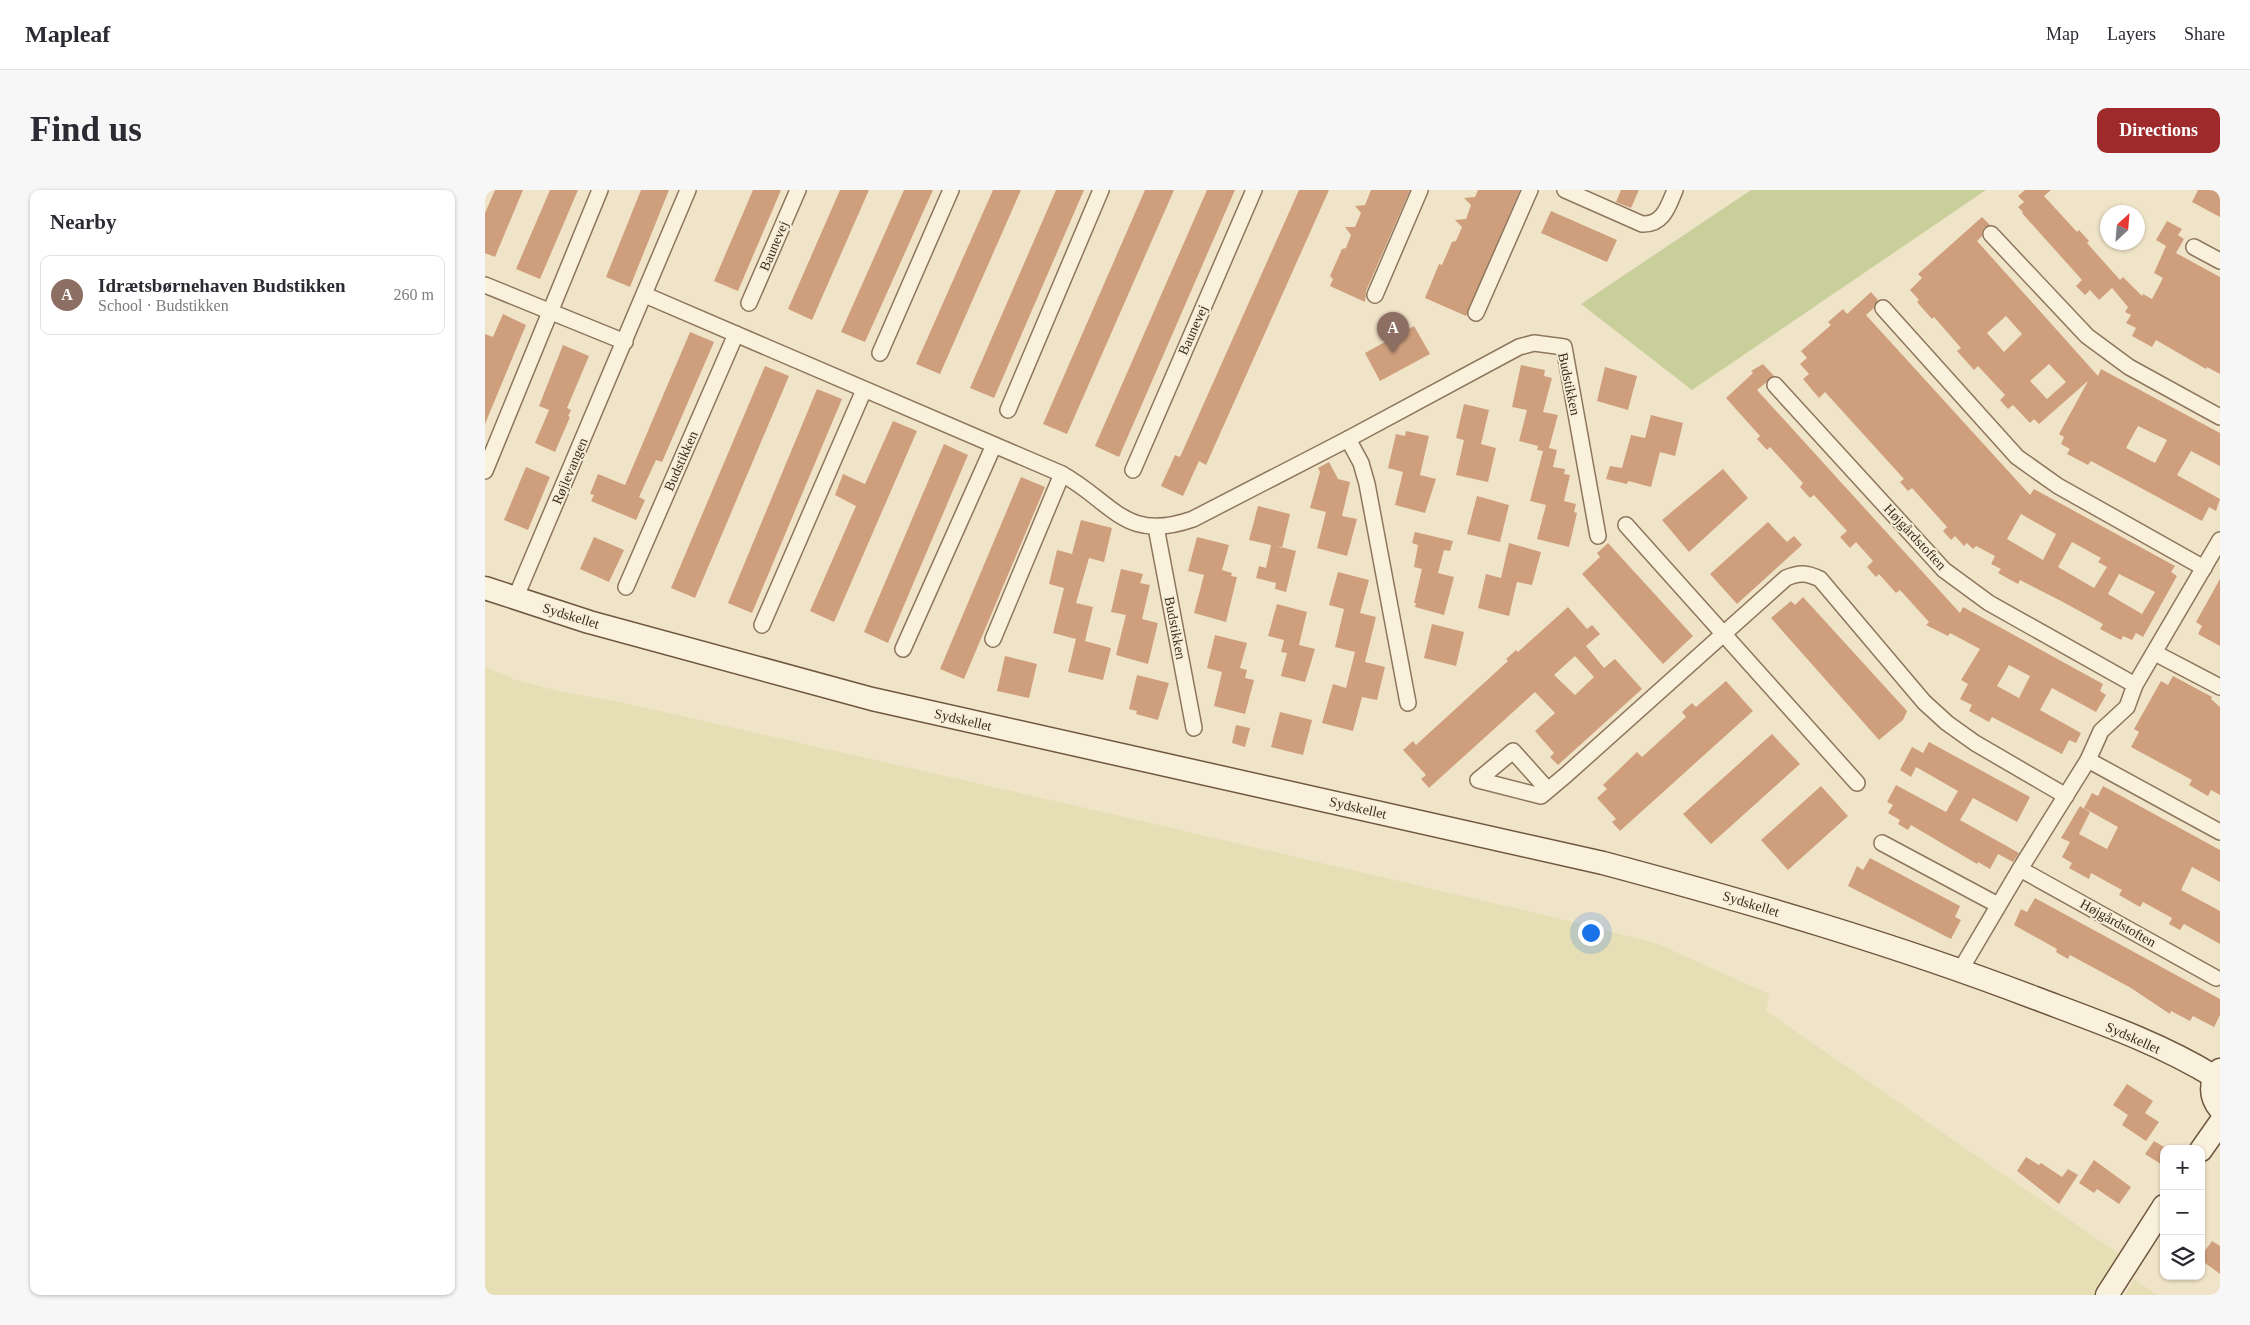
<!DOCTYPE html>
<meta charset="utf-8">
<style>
body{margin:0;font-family:Georgia,serif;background:#f7f7f7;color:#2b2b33}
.controls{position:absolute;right:15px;bottom:15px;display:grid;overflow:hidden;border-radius:10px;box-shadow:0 1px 4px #0004}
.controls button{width:45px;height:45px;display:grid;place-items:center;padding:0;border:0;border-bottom:1px solid #e1e1e2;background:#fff;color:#2b2b33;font:25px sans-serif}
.compass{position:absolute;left:1615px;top:15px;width:45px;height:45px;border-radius:50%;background:#fff;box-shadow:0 1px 4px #0004;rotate:26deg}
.you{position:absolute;left:1105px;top:742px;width:18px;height:18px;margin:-12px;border:4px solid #fff;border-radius:50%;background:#1a73e8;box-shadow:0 0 0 8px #1a73e833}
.badge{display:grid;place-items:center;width:32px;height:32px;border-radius:50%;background:#9e2a2b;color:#fff;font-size:16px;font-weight:700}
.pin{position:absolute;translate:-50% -41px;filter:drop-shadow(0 1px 2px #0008)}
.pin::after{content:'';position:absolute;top:26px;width:18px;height:15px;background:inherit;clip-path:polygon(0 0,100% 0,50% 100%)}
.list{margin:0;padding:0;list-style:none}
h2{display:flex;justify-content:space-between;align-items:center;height:65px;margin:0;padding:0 20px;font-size:21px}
h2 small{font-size:16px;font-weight:400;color:#7c7c81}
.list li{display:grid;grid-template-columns:32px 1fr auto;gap:15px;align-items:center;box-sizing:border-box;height:80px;margin:0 10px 10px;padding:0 10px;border:1px solid #e1e1e2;border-radius:10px}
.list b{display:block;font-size:19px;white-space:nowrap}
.list p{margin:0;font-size:16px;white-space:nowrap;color:#7c7c81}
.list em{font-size:16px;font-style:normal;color:#7c7c81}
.icon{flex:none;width:28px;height:28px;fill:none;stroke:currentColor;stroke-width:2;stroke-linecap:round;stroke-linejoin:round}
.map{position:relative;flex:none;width:1735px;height:1105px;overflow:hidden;border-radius:10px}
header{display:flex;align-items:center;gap:30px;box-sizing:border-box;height:70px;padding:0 25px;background:#fff;border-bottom:1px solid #e1e1e2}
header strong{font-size:24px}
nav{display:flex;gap:28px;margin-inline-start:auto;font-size:18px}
.intro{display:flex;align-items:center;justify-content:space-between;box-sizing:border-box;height:120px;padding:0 30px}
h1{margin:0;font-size:35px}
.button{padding:12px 22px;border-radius:10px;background:#9e2a2b;color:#fff;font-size:18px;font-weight:700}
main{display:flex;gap:30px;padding:0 30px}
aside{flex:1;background:#fff;border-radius:10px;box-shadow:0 1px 4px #0004}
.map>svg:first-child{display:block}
.farmland{fill:#e6deb5}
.green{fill:#c9cf9b}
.building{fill:#cf9f7d;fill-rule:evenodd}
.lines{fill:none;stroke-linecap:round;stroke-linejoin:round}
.street-casing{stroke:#8d765c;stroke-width:18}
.secondary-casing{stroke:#6f573f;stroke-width:25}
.street{stroke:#faf1dc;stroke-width:15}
.secondary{stroke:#faf1dc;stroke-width:22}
.labels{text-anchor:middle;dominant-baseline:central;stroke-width:4;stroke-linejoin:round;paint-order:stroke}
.street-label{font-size:14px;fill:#3d2e20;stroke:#f7eed8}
</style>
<header>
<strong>Mapleaf</strong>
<nav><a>Map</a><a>Layers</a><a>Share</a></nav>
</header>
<div class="intro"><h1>Find us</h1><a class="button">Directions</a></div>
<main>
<aside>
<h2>Nearby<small></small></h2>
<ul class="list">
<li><span class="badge" style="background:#8d6e63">A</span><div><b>Idrætsbørnehaven Budstikken</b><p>School · Budstikken</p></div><em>260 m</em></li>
</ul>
</aside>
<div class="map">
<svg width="1735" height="1105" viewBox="0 0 1735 1105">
<rect width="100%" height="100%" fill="#f0e4c8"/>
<g class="farmland">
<path d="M 0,477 L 31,490 L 77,502 L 135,512 L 605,619 L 1072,728 L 1173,754 L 1284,804 L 1281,821 L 1634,1064 L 1611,1105 L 0,1105 Z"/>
<path d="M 1649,1089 L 1672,1105 L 1640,1105 Z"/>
</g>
<path class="green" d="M 1266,0 L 1501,0 L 1207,200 L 1096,114 Z"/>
<g class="building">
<path d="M 10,0 L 38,0 L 10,67 L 0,63 L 0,23 Z"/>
<path d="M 65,0 L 93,0 L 55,89 L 31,79 Z"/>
<path d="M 156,0 L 184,0 L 145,97 L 121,87 Z"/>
<path d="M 268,0 L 296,0 L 253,101 L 229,91 Z"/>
<path d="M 355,0 L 384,0 L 327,130 L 303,119 Z"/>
<path d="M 419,0 L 448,0 L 380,152 L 356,142 Z"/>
<path d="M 508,0 L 536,0 L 455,184 L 431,174 Z"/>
<path d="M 571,0 L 599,0 L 509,208 L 485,198 Z"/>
<path d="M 660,0 L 689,0 L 582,244 L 558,234 Z"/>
<path d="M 722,0 L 750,0 L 634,267 L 610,256 Z"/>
<path d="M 814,0 L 844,0 L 721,275 L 714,271 L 698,306 L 676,296 L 690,265 L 695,267 Z"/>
<path d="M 886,0 L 925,0 L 881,101 L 880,112 L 845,96 L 848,89 L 845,86 L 857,59 L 861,58 L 866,45 L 860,37 L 870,37 L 876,23 L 870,16 L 880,15 Z"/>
<path d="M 993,0 L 1035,0 L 981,126 L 940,108 L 954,74 L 957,75 L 967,52 L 971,51 L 977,37 L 970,30 L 981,29 L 986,15 L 979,8 L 990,7 Z"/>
<path d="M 1136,0 L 1154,0 L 1146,18 L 1131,12 Z"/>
<path d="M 1540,0 L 1566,0 L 1559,6 L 1592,42 L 1594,40 L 1604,51 L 1602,53 L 1635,90 L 1638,87 L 1657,106 L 1658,104 L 1667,109 L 1678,88 L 1669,83 L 1681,56 L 1671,50 L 1682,31 L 1697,39 L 1693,45 L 1699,49 L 1691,63 L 1735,87 L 1735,184 L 1722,177 L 1721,179 L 1671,150 L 1667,157 L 1647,146 L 1651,138 L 1641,133 L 1646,125 L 1640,122 L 1643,117 L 1627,98 L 1614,110 L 1605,100 L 1600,105 L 1591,96 L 1597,90 L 1537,23 L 1538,22 L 1533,17 L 1539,12 L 1533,6 Z"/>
<path d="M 1713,0 L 1735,0 L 1735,27 L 1707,12 Z"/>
<path d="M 1066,21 L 1132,50 L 1122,72 L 1056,43 Z"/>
<path d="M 1497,27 L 1505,35 L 1499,38 L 1497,46 L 1492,51 L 1613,186 L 1616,179 L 1735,243 L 1735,276 L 1706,261 L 1692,285 L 1735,309 L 1731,321 L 1724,317 L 1717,331 L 1606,271 L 1603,275 L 1582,264 L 1585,259 L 1576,254 L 1579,247 L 1574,244 L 1603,191 L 1554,234 L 1549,229 L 1545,233 L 1528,215 L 1523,219 L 1515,210 L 1520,205 L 1493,176 L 1489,180 L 1472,161 L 1476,158 L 1449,127 L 1447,129 L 1432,112 L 1434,110 L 1425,100 L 1437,88 L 1433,84 ZM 1521,126 L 1537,144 L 1519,162 L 1502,143 ZM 1564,174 L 1581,192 L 1562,209 L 1545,191 ZM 1653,236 L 1682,250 L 1670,273 L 1641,258 Z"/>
<path d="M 1386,102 L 1393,110 L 1389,118 L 1381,125 L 1545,305 L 1549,299 L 1690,376 L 1686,382 L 1692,386 L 1658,447 L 1651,443 L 1647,450 L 1638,446 L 1636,450 L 1615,439 L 1618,434 L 1578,412 L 1535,390 L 1533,394 L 1513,383 L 1516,379 L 1506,374 L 1510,366 L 1491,356 L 1488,359 L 1482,353 L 1479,356 L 1470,346 L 1466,350 L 1458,341 L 1462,337 L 1427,298 L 1423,301 L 1415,292 L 1419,289 L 1340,202 L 1334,208 L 1318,189 L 1324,184 L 1315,174 L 1322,168 L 1316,161 L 1346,135 L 1343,132 L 1358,119 L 1362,124 ZM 1536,324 L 1571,344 L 1558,370 L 1522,349 ZM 1587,352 L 1616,368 L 1613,372 L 1622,377 L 1609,398 L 1573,377 ZM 1634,384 L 1670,402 L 1657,424 L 1623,404 Z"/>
<path d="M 18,124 L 41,135 L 0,234 L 0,144 L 8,147 Z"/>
<path d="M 929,136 L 945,164 L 895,191 L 880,163 Z"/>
<path d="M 205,142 L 229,152 L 177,272 L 171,270 L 154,307 L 160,310 L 151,330 L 106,311 L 109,305 L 105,304 L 113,284 L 140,295 Z"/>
<path d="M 78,155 L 104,166 L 82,218 L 86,220 L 83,226 L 85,227 L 70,262 L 50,253 L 64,220 L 54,216 Z"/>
<path d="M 1278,174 L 1289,186 L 1272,200 L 1475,423 L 1478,417 L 1618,494 L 1615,501 L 1621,505 L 1611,522 L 1567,498 L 1555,520 L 1596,543 L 1591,553 L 1584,550 L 1577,564 L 1507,527 L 1504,532 L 1484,521 L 1487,515 L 1475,509 L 1483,494 L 1476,490 L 1495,459 L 1465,443 L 1463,446 L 1441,435 L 1444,432 L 1415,400 L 1411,403 L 1394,384 L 1391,387 L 1382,377 L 1388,371 L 1371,352 L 1365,358 L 1355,347 L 1362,341 L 1329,305 L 1325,308 L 1315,297 L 1318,293 L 1285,257 L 1282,260 L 1272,249 L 1275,246 L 1241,208 L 1268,183 L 1266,181 ZM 1524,475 L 1545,486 L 1534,508 L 1512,496 Z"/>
<path d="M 1036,175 L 1060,180 L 1059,186 L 1067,188 L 1058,222 L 1073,225 L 1064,258 L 1072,260 L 1068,277 L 1080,279 L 1079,284 L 1085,285 L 1079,311 L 1091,314 L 1089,322 L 1092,323 L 1084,357 L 1052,349 L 1061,315 L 1045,311 L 1058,261 L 1052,260 L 1053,256 L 1034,251 L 1042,220 L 1027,217 Z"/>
<path d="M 280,176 L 304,186 L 210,408 L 186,398 Z"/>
<path d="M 1120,177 L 1152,186 L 1143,220 L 1112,211 Z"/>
<path d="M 332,199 L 357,209 L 267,423 L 243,413 Z"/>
<path d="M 979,214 L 1004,220 L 996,254 L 1011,258 L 1003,292 L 971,285 L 979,250 L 971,248 Z"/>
<path d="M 1166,225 L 1198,233 L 1190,266 L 1175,262 L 1166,297 L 1143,291 L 1142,294 L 1121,289 L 1125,276 L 1137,278 L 1146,245 L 1160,248 Z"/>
<path d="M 408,231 L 432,241 L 349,432 L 325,421 L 371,316 L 350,305 L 358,284 L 380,294 Z"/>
<path d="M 921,241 L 944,246 L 935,285 L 951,289 L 940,323 L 910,315 L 918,282 L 903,278 L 911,244 L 920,246 Z"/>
<path d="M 459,254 L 483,265 L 403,453 L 379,442 Z"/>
<path d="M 844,272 L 853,289 L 865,292 L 857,326 L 872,329 L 862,366 L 832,358 L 841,322 L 825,318 L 835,282 L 833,278 Z"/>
<path d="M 41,277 L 65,287 L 43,340 L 19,330 Z"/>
<path d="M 1238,279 L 1263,308 L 1204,362 L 1177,330 Z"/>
<path d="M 536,287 L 560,297 L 479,489 L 455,479 Z"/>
<path d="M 992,306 L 1024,315 L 1015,352 L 982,344 Z"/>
<path d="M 773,316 L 805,324 L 797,358 L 792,356 L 811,361 L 801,402 L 790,399 L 791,393 L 771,388 L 774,376 L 781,378 L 786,355 L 764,350 Z"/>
<path d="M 596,330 L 627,338 L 619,372 L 604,368 L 591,413 L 608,417 L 600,451 L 626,458 L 618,490 L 583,482 L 591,449 L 568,443 L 579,398 L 564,394 L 572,360 L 587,364 Z"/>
<path d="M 1283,332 L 1302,352 L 1309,346 L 1317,355 L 1252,414 L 1225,384 Z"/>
<path d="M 930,342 L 968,351 L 965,361 L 959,360 L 953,383 L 969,387 L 959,425 L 930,417 L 931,413 L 929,413 L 937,379 L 929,377 L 933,355 L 927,353 Z"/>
<path d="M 109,347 L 139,360 L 124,392 L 95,379 Z"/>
<path d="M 712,347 L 744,355 L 737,380 L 747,383 L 746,386 L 752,387 L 741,432 L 709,423 L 719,385 L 703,381 Z"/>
<path d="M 1024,353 L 1056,362 L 1047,395 L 1032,392 L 1024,426 L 993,418 L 1001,384 L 1016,388 Z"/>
<path d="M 1123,353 L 1208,446 L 1178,474 L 1097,384 L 1115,367 L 1112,363 Z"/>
<path d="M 636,379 L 658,384 L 655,393 L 665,395 L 657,429 L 673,433 L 663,474 L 631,465 L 641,425 L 626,422 Z"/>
<path d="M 853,382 L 884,390 L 875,423 L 891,427 L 880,472 L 900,477 L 892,510 L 877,507 L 868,541 L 837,533 L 848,494 L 861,498 L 870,462 L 850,457 L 859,419 L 844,415 Z"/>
<path d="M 1735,389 L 1735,456 L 1713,444 L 1717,436 L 1711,432 Z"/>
<path d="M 1318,407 L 1422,521 L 1418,530 L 1394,550 L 1286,428 L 1306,411 L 1310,415 Z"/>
<path d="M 792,414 L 822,422 L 814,455 L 830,459 L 820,492 L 796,486 L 802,463 L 796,462 L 799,450 L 783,446 Z"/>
<path d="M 1083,417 L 1102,439 L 1107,435 L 1115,444 L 1101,456 L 1119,478 L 1130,469 L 1157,499 L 1073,575 L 1065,567 L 1069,563 L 1050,541 L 1070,523 L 1050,502 L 944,598 L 936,589 L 941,585 L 918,560 L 928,551 L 931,555 L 1023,471 L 1021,469 L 1031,460 L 1033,462 ZM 1090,466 L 1109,487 L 1090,505 L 1069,485 Z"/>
<path d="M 947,434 L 979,442 L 971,476 L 939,468 Z"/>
<path d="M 730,445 L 762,453 L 755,478 L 762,480 L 760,488 L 769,490 L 760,524 L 729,516 L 737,482 L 722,478 Z"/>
<path d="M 520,466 L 552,474 L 544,508 L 512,501 Z"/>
<path d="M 652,485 L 684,493 L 673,530 L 651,524 L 652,521 L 644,519 Z"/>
<path d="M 1688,486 L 1727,507 L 1726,509 L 1735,517 L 1735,605 L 1726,600 L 1723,606 L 1704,595 L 1707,590 L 1646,557 L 1654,542 L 1649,539 L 1676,491 L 1683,495 Z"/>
<path d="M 1241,491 L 1268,521 L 1135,641 L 1127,632 L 1131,629 L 1112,608 L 1122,599 L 1118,595 L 1152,562 L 1157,567 L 1201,527 L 1197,522 L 1207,513 L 1211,517 Z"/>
<path d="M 795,522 L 827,530 L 818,565 L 786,557 Z"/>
<path d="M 751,535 L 765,538 L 760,557 L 747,553 Z"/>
<path d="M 1287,544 L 1315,574 L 1226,654 L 1198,624 Z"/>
<path d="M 1444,552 L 1545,607 L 1532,632 L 1488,608 L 1475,630 L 1534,663 L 1528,672 L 1513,664 L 1505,679 L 1493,672 L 1492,674 L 1426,635 L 1423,640 L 1413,634 L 1415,630 L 1403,623 L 1408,615 L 1402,612 L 1411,595 L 1461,622 L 1473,601 L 1431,577 L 1426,587 L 1415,580 L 1427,557 L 1438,563 Z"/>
<path d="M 1336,596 L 1363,626 L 1303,680 L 1276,650 Z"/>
<path d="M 1618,596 L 1735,660 L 1735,692 L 1707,677 L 1696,700 L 1735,721 L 1735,754 L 1699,734 L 1695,740 L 1684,734 L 1687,728 L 1658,712 L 1655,717 L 1634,705 L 1637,700 L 1606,683 L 1604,689 L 1584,678 L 1587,673 L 1577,667 L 1585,652 L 1576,648 L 1595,616 L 1605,622 L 1594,644 L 1622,659 L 1633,637 L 1599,618 L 1607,603 L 1613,606 Z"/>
<path d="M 1385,668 L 1475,716 L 1470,727 L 1476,730 L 1466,749 L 1363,696 L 1372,676 L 1378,680 Z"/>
<path d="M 1550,708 L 1735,809 L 1735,825 L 1729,837 L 1708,826 L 1705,831 L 1686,821 L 1685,824 L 1646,798 L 1585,765 L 1583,769 L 1571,762 L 1572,759 L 1529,735 L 1536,719 L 1542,722 Z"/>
<path d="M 1642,894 L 1668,911 L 1660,923 L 1674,932 L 1661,951 L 1637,935 L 1643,925 L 1628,915 Z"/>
<path d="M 1669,951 L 1679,957 L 1679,976 L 1660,964 Z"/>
<path d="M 1541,967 L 1554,975 L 1556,973 L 1577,987 L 1583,979 L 1593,985 L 1574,1014 L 1532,981 Z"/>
<path d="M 1609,970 L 1646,997 L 1634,1014 L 1612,999 L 1609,1003 L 1594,993 Z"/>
<path d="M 1727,1051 L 1735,1056 L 1735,1084 L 1716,1070 L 1716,1066 Z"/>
</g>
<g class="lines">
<g class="street-casing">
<g id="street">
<path d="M 1080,0 L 1157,34 C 1178,35 1183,17 1190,0"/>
<path d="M 1506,44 L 1602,146 L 1644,177 L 1735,227"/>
<path d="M 1709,57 L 1735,71"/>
<path d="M 0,95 L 140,152"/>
<path d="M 160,105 L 577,284 C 629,313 640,353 708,329 L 863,249 L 1034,157 L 1049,153 L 1079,157 L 1113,346"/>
<path d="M 890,105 L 935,0"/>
<path d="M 264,113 L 313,0"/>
<path d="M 1398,118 L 1532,267 L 1573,296 L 1719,378"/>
<path d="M 991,123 L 1045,0"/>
<path d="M 395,163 L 466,0"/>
<path d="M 1290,195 L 1459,380 L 1504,413 L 1650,495"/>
<path d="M 523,220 L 616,0"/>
<path d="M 863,249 L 876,273 L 882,294 L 923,513"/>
<path d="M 648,280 L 769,0"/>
<path d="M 0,281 L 115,0"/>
<path d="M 1141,335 L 1372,593"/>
<path d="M 671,337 L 709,538"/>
<path d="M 141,397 L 251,144"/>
<path d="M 30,409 L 203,0"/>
<path d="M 277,435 L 379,200"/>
<path d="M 508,449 L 577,284"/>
<path d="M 418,459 L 509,255"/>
<path d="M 1670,463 L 1735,497"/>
<path d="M 1603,570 L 1735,642"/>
<path d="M 1063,600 L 1028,561 L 993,590 L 1056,606 L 1081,585 L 1301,388 C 1315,382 1322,383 1335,389 L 1439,512 L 1462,533 L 1490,553 L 1581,606"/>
<path d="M 1397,653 L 1513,715"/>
<path d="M 1535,679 L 1731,788"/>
<path d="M 1476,779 L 1535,679 L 1603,570 L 1616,541 L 1642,517 L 1650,495 L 1735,350"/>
</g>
</g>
<g class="secondary-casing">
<g id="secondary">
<path d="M 0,398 L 104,432 L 387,509 L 1118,673 C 1264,712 1409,754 1550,808 C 1611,831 1675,853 1730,887"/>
<path d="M 1735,880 C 1724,892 1725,907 1735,919"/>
<path d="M 1716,960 L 1735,933"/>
<path d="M 1622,1105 L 1679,1016"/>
</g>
</g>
<use href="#street" class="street"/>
<use href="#secondary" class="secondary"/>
</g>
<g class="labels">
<g class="street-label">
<text transform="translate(289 56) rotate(-67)">Baunevej</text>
<text transform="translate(708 140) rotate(-66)">Baunevej</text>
<text transform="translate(1084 194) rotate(78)">Budstikken</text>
<text transform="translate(196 271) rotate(-66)">Budstikken</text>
<text transform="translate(85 281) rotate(-67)">Røjlevangen</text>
<text transform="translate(1430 347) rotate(47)">Højgårdstoften</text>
<text transform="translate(86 426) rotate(17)">Sydskellet</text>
<text transform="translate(690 438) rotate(79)">Budstikken</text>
<text transform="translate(478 530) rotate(13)">Sydskellet</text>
<text transform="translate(873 618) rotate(13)">Sydskellet</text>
<text transform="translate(1266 714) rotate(17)">Sydskellet</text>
<text transform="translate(1633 733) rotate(29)">Højgårdstoften</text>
<text transform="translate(1648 848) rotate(24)">Sydskellet</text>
</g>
</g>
</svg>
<div class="controls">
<button>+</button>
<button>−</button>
<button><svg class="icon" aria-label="layers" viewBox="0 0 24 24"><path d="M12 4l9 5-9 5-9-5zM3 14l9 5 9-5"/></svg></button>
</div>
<svg class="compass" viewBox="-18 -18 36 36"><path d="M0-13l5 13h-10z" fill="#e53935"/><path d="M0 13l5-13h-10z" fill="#7c7c81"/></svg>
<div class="you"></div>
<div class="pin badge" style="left:908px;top:163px;background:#8d6e63">A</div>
</div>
</main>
